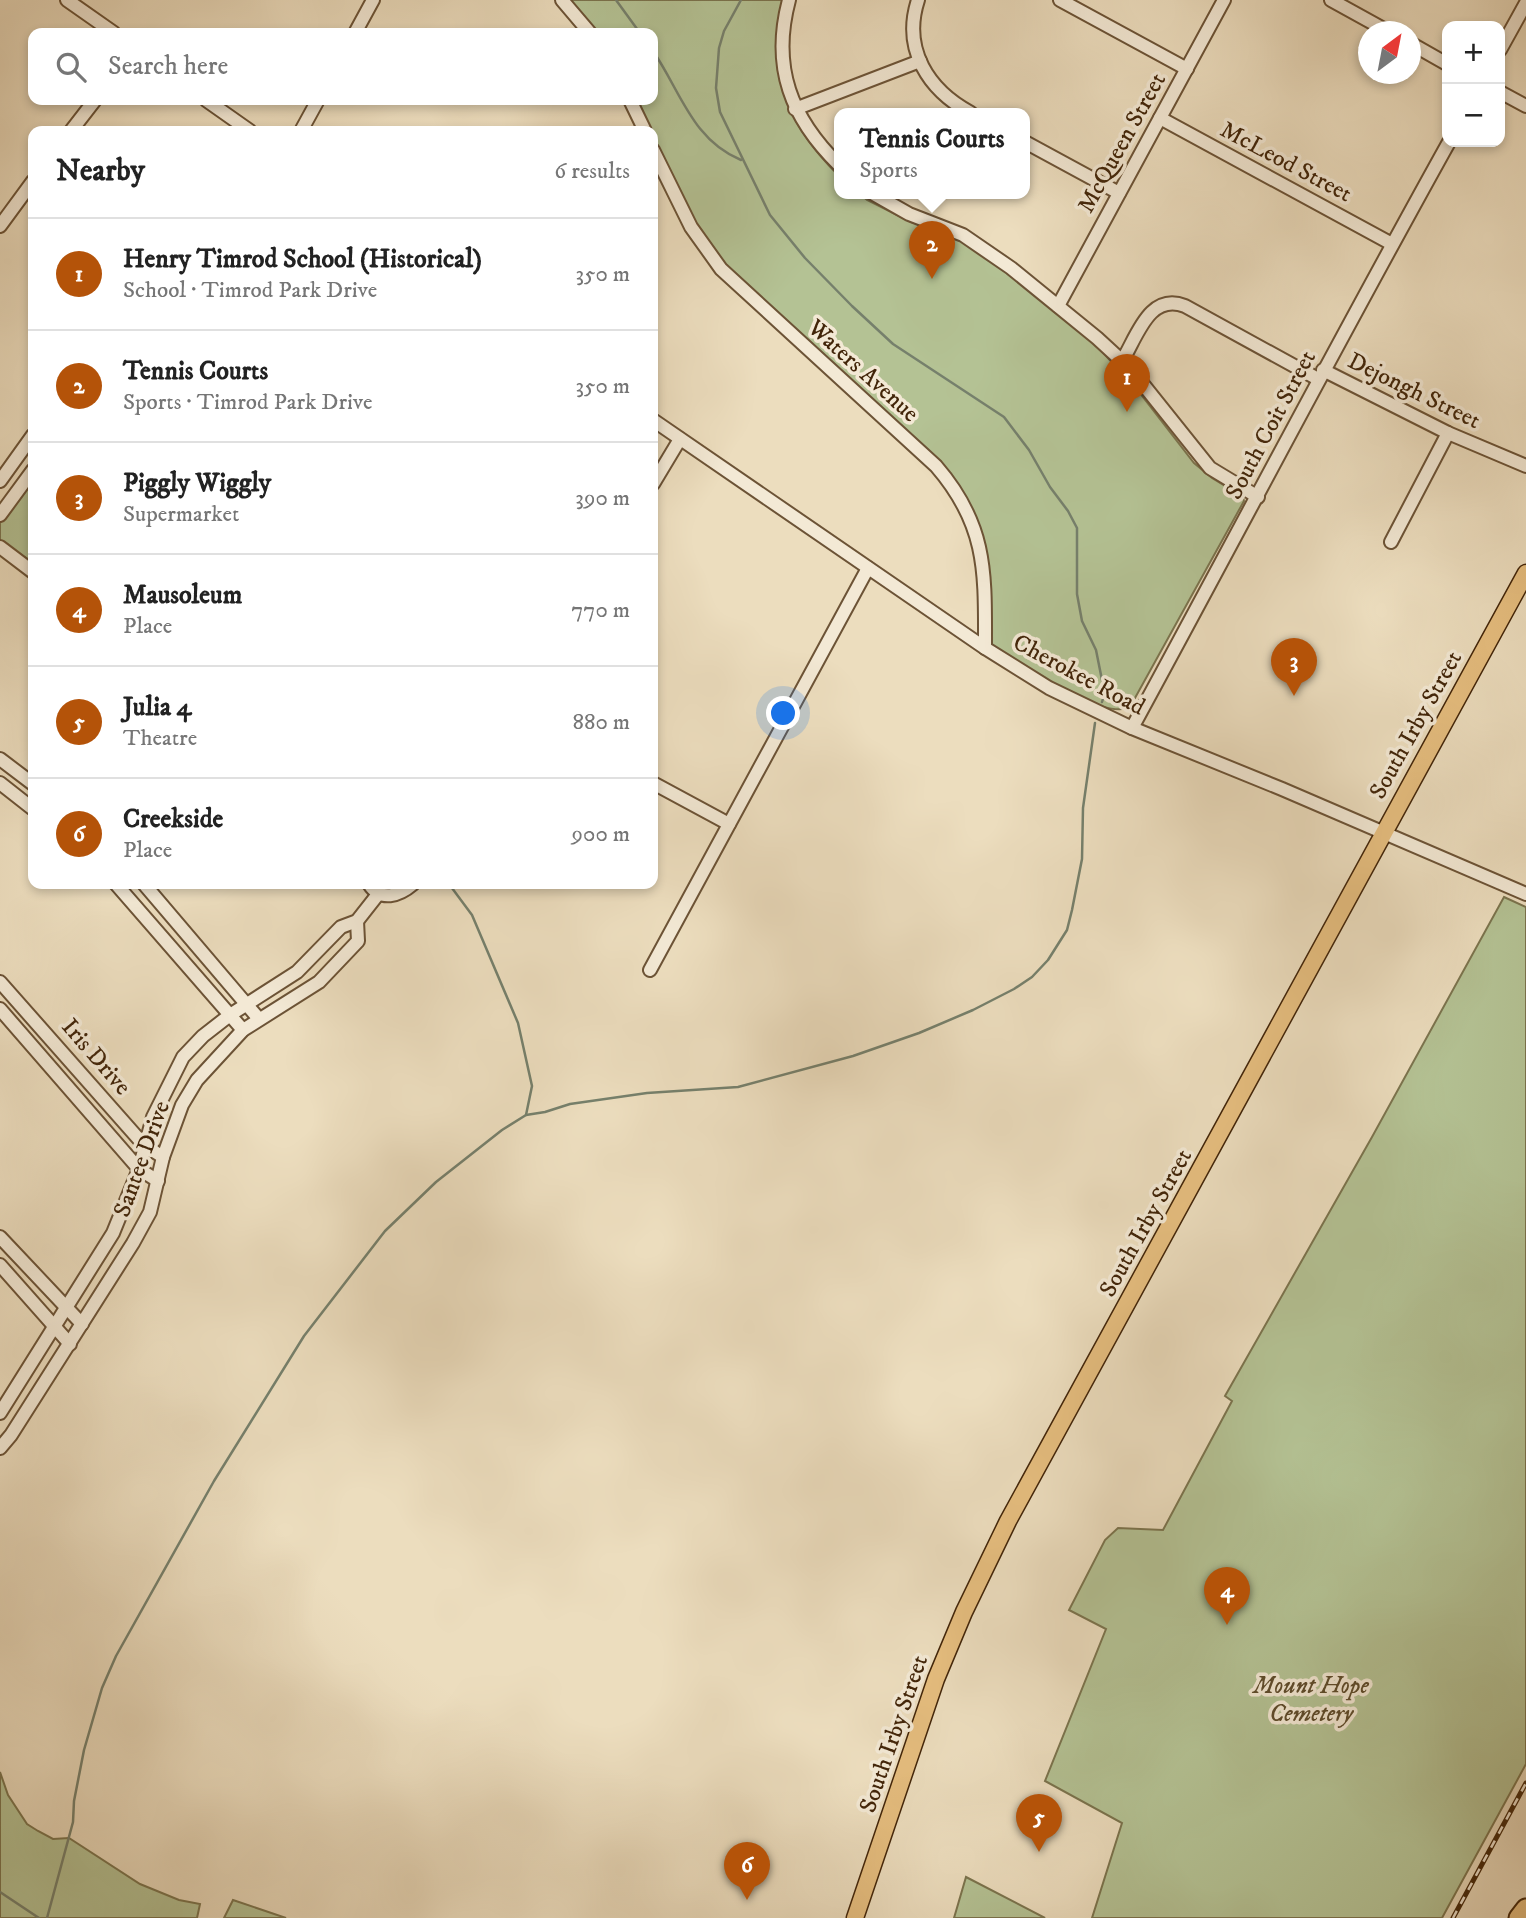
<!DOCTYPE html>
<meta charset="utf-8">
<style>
body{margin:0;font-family:"IM FELL DW Pica",serif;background:#f6f6f6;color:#222}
.controls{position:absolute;right:21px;top:21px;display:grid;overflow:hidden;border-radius:14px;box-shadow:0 4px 10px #0003}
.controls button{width:63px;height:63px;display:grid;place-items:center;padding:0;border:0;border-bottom:2px solid #e0e0e0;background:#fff;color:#222;font:35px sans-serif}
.compass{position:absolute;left:1358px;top:21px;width:63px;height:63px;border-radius:50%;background:#fff;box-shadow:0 4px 10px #0003;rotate:32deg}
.you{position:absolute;left:784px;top:714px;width:24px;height:24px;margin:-18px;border:5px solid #fff;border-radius:50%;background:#1a73e8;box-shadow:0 0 0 10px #1a73e833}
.badge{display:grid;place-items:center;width:46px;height:46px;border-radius:50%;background:#b45309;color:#fff;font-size:23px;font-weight:700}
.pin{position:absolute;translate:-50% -58px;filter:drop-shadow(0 2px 4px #0008)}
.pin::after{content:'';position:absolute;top:37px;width:24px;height:21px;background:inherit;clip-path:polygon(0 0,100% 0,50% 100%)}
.popup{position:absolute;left:834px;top:108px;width:196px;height:91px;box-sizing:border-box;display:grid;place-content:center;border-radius:14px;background:#fff;filter:drop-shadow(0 2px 5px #0005);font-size:23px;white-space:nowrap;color:#767676}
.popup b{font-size:26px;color:#222}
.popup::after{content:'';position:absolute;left:50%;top:100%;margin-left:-14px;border:14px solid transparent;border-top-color:#fff}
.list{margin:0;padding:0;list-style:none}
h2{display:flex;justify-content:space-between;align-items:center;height:91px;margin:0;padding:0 28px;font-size:30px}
h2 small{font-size:23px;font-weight:400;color:#767676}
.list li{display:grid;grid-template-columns:46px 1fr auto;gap:21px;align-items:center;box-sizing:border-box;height:112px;padding:0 28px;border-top:2px solid #e0e0e0}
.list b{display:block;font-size:26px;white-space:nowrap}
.list p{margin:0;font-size:23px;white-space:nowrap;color:#767676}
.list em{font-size:23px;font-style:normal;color:#767676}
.icon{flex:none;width:38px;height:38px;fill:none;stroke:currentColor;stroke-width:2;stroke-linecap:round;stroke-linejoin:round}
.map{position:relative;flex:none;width:1526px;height:1918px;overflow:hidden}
.search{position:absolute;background:#fff;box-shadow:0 4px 10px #0003;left:28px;top:28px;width:630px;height:77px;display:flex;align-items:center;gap:18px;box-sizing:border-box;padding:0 24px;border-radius:14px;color:#767676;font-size:26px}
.panel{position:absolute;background:#fff;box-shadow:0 4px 10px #0003;left:28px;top:126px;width:630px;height:763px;border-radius:14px}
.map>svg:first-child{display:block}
.green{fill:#b4c294;stroke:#7b744e;stroke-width:2}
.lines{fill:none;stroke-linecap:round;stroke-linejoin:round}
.stream{stroke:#76806c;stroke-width:2.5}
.minor-casing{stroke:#6c5336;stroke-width:16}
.major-casing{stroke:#422509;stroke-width:19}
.highway-casing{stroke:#422509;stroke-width:23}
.minor{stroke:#f3e9d5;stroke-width:12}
.major{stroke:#e6be7f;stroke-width:16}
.highway{stroke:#e6be7f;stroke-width:19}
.rail-casing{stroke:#422509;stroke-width:5}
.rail{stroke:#f3e9d5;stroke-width:2.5;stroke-dasharray:8;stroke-linecap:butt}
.labels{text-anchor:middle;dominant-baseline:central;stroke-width:7;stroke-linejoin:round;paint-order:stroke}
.street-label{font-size:24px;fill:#422509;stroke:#f3e9d5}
.park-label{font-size:24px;font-style:italic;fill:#5e4c2c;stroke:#f3e9d5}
</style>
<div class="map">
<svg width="1526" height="1918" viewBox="0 0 1526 1918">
<rect width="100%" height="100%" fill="#ecddbe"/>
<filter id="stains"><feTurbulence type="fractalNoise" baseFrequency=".00286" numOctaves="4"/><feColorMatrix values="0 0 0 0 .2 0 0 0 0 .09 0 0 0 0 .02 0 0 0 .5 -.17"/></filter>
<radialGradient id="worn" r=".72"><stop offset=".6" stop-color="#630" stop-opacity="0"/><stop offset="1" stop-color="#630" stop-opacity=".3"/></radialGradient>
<g class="green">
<path d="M 564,0 L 784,0 C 766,74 786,123 839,176 L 839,193 L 859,193 L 867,200 L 911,222 L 938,229 L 971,246 L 997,264 L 1097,346 L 1139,392 L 1194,463 L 1212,478 L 1243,497 L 1244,501 L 1130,707 C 1102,722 1012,659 987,642 L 987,582 L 951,480 L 741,288 L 686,213 L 653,142 L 653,131 L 647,131 L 633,100 L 653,100 L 653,33 L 592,33 Z"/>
<path d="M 33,470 L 33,562 L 0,544 L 0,515 Z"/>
<path d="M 1504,897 L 1526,907 L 1526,1764 L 1442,1918 L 1092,1918 L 1122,1823 L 1045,1781 L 1106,1629 L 1069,1610 L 1105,1540 L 1118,1528 L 1163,1530 L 1232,1401 L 1225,1396 L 1372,1137 Z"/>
<path d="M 0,1772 L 8,1795 L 27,1824 L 38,1831 L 53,1839 L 69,1838 L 140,1884 L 179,1900 L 200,1904 L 197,1918 L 0,1918 Z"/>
<path d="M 966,1877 L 1045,1918 L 954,1918 Z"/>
<path d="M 233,1900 L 286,1918 L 224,1918 Z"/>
</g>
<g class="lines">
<g class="stream">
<path d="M 616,0 L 640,33"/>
<path d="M 741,0 L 724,31 L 719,48 L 716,88 L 720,112 L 770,215 L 805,258 L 852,306 L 893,344 L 1004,417 L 1029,450 L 1050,487 L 1068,511 L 1077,528 L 1077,594 L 1082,621 L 1096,650 L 1102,680 L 1106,689 L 1102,702"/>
<path d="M 653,51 C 680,90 692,140 741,160"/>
<path d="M 449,884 L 472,915 L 518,1023 L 532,1086 L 526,1115"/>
<path d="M 0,1892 L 39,1918"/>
<path d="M 47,1918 L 73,1822 L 74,1801 L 84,1750 L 102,1688 L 116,1656 L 214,1481 L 304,1336 L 385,1231 L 436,1182 L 502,1130 L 526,1115 L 545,1112 L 570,1104 L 647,1093 L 738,1087 L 853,1056 L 919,1033 L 973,1010 L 1014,989 L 1032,977 L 1048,960 L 1067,930 L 1072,910 L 1082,859 L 1083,808 L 1095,723"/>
</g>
<g class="minor-casing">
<g id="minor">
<path d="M 67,0 L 114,33"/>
<path d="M 562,0 L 590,33"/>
<path d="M 789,0 C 771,67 791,118 839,165"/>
<path d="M 918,0 C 902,49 928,90 971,113"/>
<path d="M 1060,0 L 1187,69"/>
<path d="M 1331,0 L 1389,32"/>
<path d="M 355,33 L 373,0"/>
<path d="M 1410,43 L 1447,64"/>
<path d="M 1500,50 L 1526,3"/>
<path d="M 1500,92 L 1526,106"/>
<path d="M 206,100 L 250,131"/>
<path d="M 630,100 L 645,131"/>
<path d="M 795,109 L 920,61"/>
<path d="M 1160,118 L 1392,244"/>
<path d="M 71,131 L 95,100"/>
<path d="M 301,131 L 318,100"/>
<path d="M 1025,142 L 1119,193"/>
<path d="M 653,150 L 691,227 L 721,269 L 936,466 C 988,526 985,574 985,648"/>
<path d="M 872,193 L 909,214 L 963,235 L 1011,268 L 1097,338 L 1122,361 L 1142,383 L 1210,468 L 1258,497"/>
<path d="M 0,226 L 33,181"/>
<path d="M 1058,306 L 1224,0"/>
<path d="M 1122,361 C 1137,337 1149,292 1185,306 L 1318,379"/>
<path d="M 1323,370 L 1448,433 L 1526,466"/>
<path d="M 653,420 L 985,648 L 1049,688 L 1132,728 L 1282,789 L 1526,894"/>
<path d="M 0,481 L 33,435"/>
<path d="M 653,484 L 680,439"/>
<path d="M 0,515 L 33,470"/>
<path d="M 1391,542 L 1448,433"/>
<path d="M 0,547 L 33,572"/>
<path d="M 1132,728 C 1238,533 1341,336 1449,142"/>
<path d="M 0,759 L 33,784"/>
<path d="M 0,783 L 33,809"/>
<path d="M 653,783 L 729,824"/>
<path d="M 116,884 L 243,1030"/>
<path d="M 144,884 L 259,1019"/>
<path d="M 369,884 C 381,902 399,896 413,884"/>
<path d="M 650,970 L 868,568"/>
<path d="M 0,982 L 144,1145 L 163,1157"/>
<path d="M 0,1009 L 139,1169 L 158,1181"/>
<path d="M 0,1237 L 82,1324"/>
<path d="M 0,1265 L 70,1344"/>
<path d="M 0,1413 L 113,1233 L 139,1169 L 153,1117 L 183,1057 L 203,1036 L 230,1015 L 297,972 L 341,927 L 357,921 L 379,893"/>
<path d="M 0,1448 L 11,1435 L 133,1243 L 150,1212 L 163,1157 L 182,1105 L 197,1080 L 243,1030 L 319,982 L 358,941 L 357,921"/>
</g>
</g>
<g class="major-casing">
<path id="major" d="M 855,1918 L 936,1679 L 964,1612 L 1008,1521 L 1526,573"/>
</g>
<g class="highway-casing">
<path id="highway" d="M 1519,1918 L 1526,1909"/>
</g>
<use href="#minor" class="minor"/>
<use href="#major" class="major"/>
<use href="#highway" class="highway"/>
<g class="rail-casing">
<path id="rail" d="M 1453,1918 L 1526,1783"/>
</g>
<use href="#rail" class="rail"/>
</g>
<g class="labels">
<g class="street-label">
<text transform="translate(1122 143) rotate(-61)">McQueen Street</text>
<text transform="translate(1286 162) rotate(28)">McLeod Street</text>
<text transform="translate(863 371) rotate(42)">Waters Avenue</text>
<text transform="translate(1414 391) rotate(26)">Dejongh Street</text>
<text transform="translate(1271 425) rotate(-62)">South Coit Street</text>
<text transform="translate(1079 675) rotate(28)">Cherokee Road</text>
<text transform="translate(1416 725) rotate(-61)">South Irby Street</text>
<text transform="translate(96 1057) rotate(49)">Iris Drive</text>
<text transform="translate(142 1159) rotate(-70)">Santee Drive</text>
<text transform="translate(1146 1223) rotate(-61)">South Irby Street</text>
<text transform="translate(894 1734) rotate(-71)">South Irby Street</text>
</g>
<g class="park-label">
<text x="1311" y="1686">Mount Hope<tspan x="1311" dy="28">Cemetery</tspan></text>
</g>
</g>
<rect width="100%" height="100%" filter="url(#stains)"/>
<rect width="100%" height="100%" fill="url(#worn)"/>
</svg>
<div class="controls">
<button>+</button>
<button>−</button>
</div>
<svg class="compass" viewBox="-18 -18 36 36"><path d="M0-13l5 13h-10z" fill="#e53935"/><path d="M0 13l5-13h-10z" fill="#767676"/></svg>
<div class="you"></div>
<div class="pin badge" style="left:1127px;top:412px">1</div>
<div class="pin badge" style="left:932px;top:279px">2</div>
<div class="popup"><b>Tennis Courts</b>Sports</div>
<div class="pin badge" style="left:1294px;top:696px">3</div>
<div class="pin badge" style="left:1227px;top:1625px">4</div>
<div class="pin badge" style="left:1039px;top:1852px">5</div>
<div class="pin badge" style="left:747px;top:1900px">6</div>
<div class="search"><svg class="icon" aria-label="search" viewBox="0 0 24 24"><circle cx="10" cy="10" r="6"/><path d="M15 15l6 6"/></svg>Search here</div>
<section class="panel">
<h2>Nearby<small>6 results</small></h2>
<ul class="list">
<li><span class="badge">1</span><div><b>Henry Timrod School (Historical)</b><p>School · Timrod Park Drive</p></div><em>350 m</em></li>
<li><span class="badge">2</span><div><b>Tennis Courts</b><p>Sports · Timrod Park Drive</p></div><em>350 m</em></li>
<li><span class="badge">3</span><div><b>Piggly Wiggly</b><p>Supermarket</p></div><em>390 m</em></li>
<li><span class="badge">4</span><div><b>Mausoleum</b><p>Place</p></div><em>770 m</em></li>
<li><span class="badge">5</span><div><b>Julia 4</b><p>Theatre</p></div><em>880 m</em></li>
<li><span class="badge">6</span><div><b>Creekside</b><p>Place</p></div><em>900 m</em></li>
</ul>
</section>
</div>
